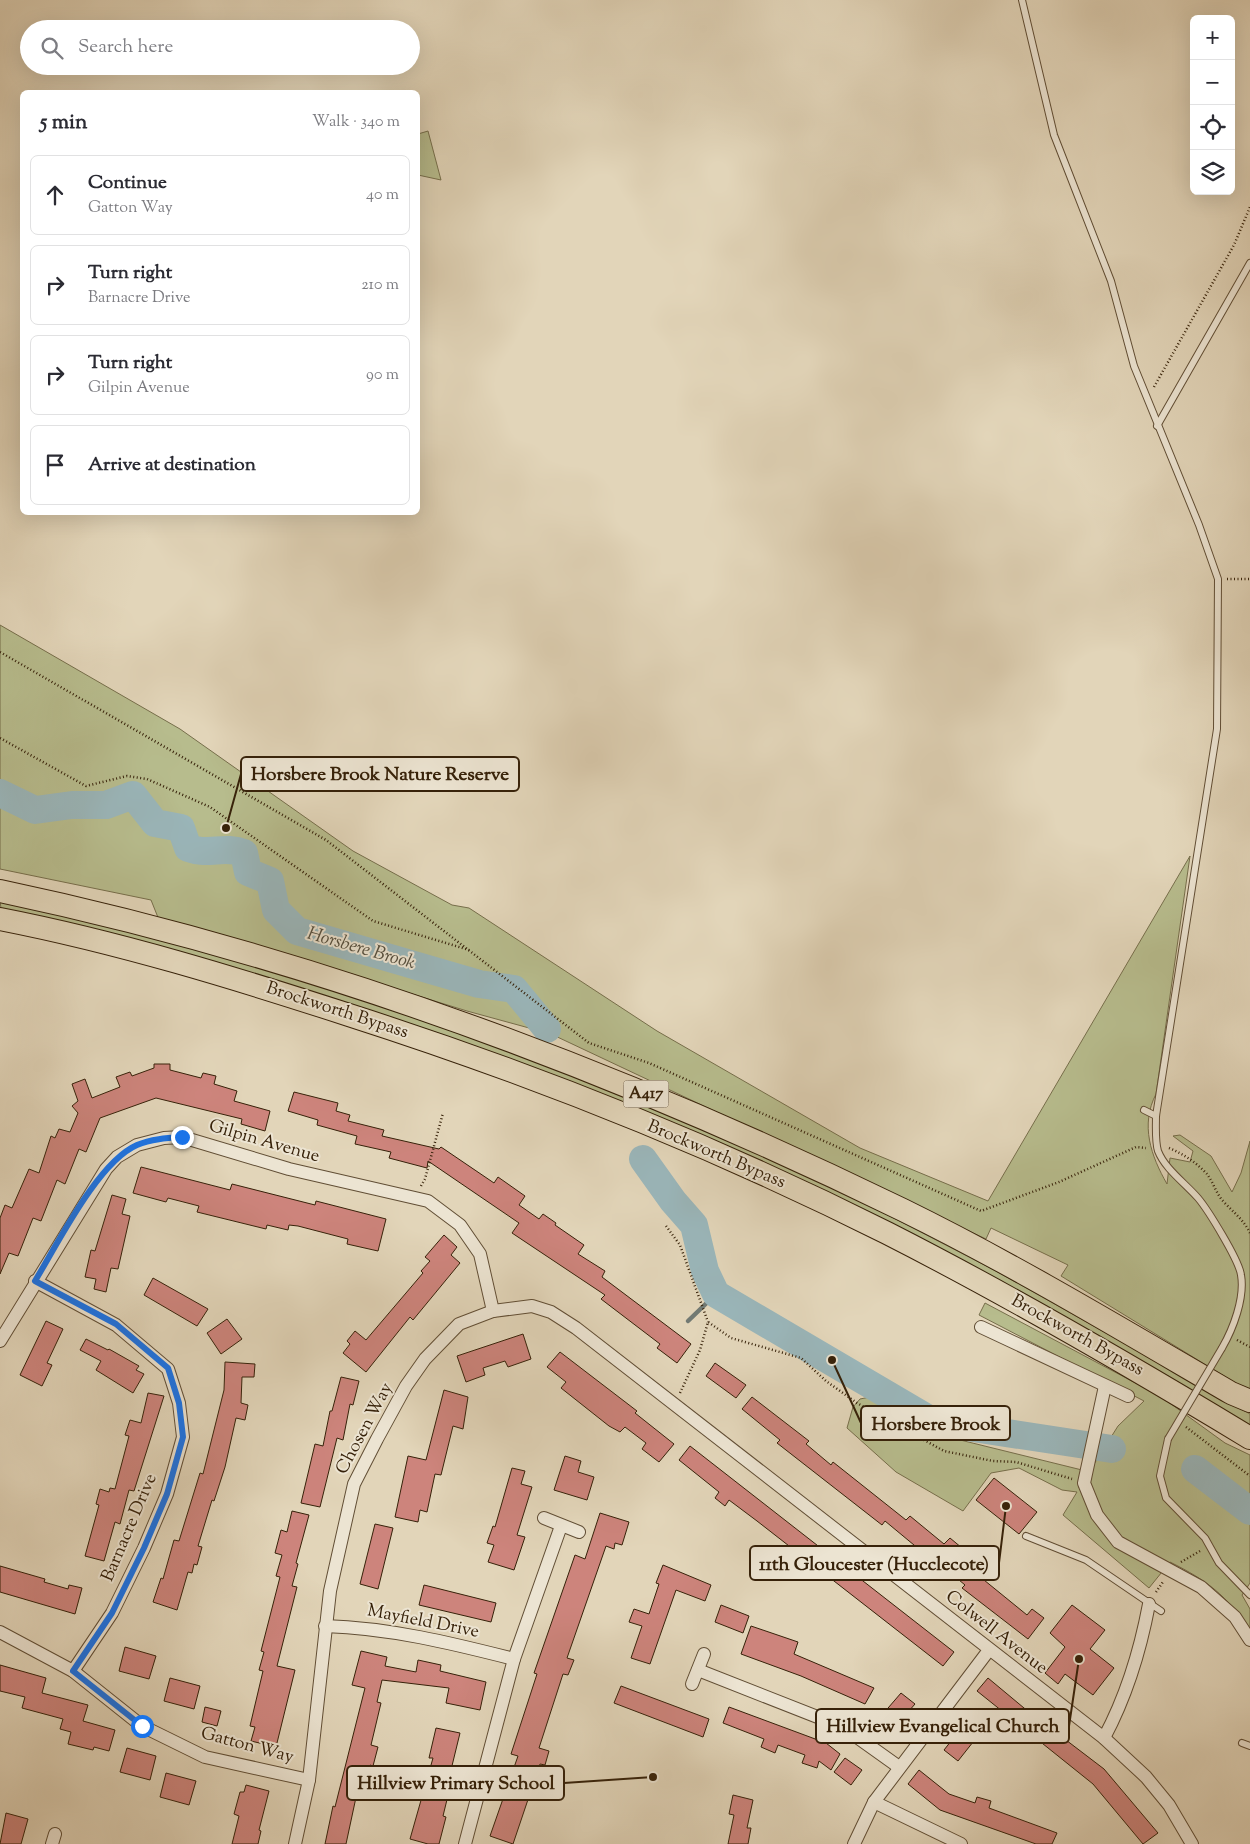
<!DOCTYPE html>
<meta charset="utf-8">
<style>
body{margin:0;font-family:"Sorts Mill Goudy",serif;background:#f7f7f7;color:#2b2b33}
.controls{position:absolute;right:15px;top:15px;display:grid;overflow:hidden;border-radius:8px;box-shadow:0 5px 20px #0002}
.controls button{width:45px;height:45px;display:grid;place-items:center;padding:0;border:0;border-bottom:1px solid #e1e1e2;background:#fff;color:#2b2b33;font:25px sans-serif}
.stop{position:absolute;width:15px;height:15px;margin:-11px;border:4px solid #1a73e8;border-radius:50%;background:#fff}
.stop.end{background:#1a73e8;border-color:#fff;box-shadow:0 1px 5px #0008}
.list{margin:0;padding:0;list-style:none}
h2{display:flex;justify-content:space-between;align-items:center;height:65px;margin:0;padding:0 20px;font-size:21px}
h2 small{font-size:16px;font-weight:400;color:#7c7c81}
.list li{display:grid;grid-template-columns:32px 1fr auto;gap:15px;align-items:center;box-sizing:border-box;height:80px;margin:0 10px 10px;padding:0 10px;border:1px solid #e1e1e2;border-radius:8px}
.list b{display:block;font-size:19px;white-space:nowrap}
.list p{margin:0;font-size:16px;white-space:nowrap;color:#7c7c81}
.list em{font-size:16px;font-style:normal;color:#7c7c81}
.icon{flex:none;width:28px;height:28px;fill:none;stroke:currentColor;stroke-width:2;stroke-linecap:round;stroke-linejoin:round}
.map{position:relative;flex:none;width:1250px;height:1844px;overflow:hidden}
.search{position:absolute;background:#fff;box-shadow:0 5px 20px #0002;left:20px;top:20px;width:400px;height:55px;display:flex;align-items:center;gap:12px;box-sizing:border-box;padding:0 18px;border-radius:28px;color:#7c7c81;font-size:19px}
.panel{position:absolute;background:#fff;box-shadow:0 5px 20px #0002;left:20px;top:90px;width:400px;height:425px;border-radius:8px}
.map>svg:first-child{display:block}
.green{fill:#b7bc8d;stroke:#766e4b}
.lines{fill:none;stroke-linecap:round;stroke-linejoin:round}
.stream{stroke:#727a73;stroke-width:4.5}
.river{stroke:#9ab6ba;stroke-width:28}
.building{fill:#cd847c;stroke:#362109}
.lane-casing{stroke:#614e35;stroke-width:8}
.street-casing{stroke:#614e35;stroke-width:14}
.highway-casing{stroke:#362109;stroke-width:24}
.path{stroke:#362109;stroke-width:2.5;stroke-dasharray:1 2.5;stroke-linecap:butt}
.lane{stroke:#ece4d2;stroke-width:6}
.street{stroke:#ece4d2;stroke-width:12}
.highway{stroke:#e2d5b9;stroke-width:22}
.lane-bridge-casing{stroke:#614e35;stroke-width:8;stroke-linecap:butt}
.lane-bridge{stroke:#ece4d2;stroke-width:6}
.route{stroke:#1a73e8;stroke-width:6}
.labels{text-anchor:middle;dominant-baseline:central;stroke-width:4;stroke-linejoin:round;paint-order:stroke}
.shield{fill:#ece4d2;stroke:#6d5c45;stroke-width:1}
.shield-label{font-size:16px;font-weight:bold;fill:#362109}
.street-label{font-size:18px;fill:#362109;stroke:#ece4d2}
.water-label{font-size:19px;font-style:italic;fill:#544e3e;stroke:#ece4d2}
.leader{fill:none;stroke:#362109;stroke-width:2}
.callout-dot{fill:#362109;stroke:#ece4d2;stroke-width:2}
.callout{fill:#ece4d2;stroke:#362109;stroke-width:2}
.callout-label{font-size:19px;text-anchor:middle;font-weight:bold;fill:#362109}
</style>
<div class="map">
<svg width="1250" height="1844" viewBox="0 0 1250 1844">
<rect width="100%" height="100%" fill="#e2d5b9"/>
<filter id="stains"><feTurbulence type="fractalNoise" baseFrequency=".004" numOctaves="4"/><feColorMatrix values="0 0 0 0 .2 0 0 0 0 .09 0 0 0 0 .02 0 0 0 .5 -.17"/></filter>
<radialGradient id="worn" r=".72"><stop offset=".6" stop-color="#630" stop-opacity="0"/><stop offset="1" stop-color="#630" stop-opacity=".3"/></radialGradient>
<g class="green">
<path d="M 428,131 L 441,180 L 418,175 L 418,134 Z"/>
<path d="M 0,625 L 180,729 L 353,851 L 452,905 L 469,908 L 657,1031 L 860,1148 L 988,1201 L 1190,856 L 1156,1094 C 1140,1125 1151,1156 1167,1184 L 1170,1158 L 1190,1162 L 1193,1151 L 1173,1136 L 1180,1135 L 1211,1156 L 1232,1192 L 1241,1173 L 1250,1141 L 1250,1392 L 1061,1276 L 1068,1265 L 991,1228 L 986,1239 L 551,1034 L 467,1011 L 337,971 L 161,925 L 151,900 L 0,869 Z"/>
<path d="M 0,900 L 56,912 L 273,970 L 488,1042 L 722,1137 L 855,1198 L 996,1271 L 1250,1414 L 1250,1427 L 738,1154 L 1,909 Z"/>
<path d="M 985,1303 L 1160,1396 L 1225,1443 L 1250,1455 L 1250,1583 L 1242,1595 L 1250,1609 L 1250,1630 C 1226,1595 1208,1581 1170,1562 L 1149,1588 L 1063,1515 L 1077,1492 L 1062,1490 L 1019,1468 L 991,1473 L 963,1511 L 896,1472 L 847,1428 L 853,1407 L 860,1399 L 875,1396 L 944,1436 L 1082,1470 L 1079,1488 L 1118,1426 L 1144,1401 L 979,1315 Z"/>
</g>
<g class="lines">
<path class="stream" d="M 688,1321 L 716,1294"/>
<g class="river">
<path d="M 0,793 L 35,810 L 72,805 L 106,805 L 133,795 L 155,823 L 181,828 L 188,848 C 209,856 224,845 244,853 L 248,872 L 270,881 L 276,910 L 297,931 L 479,984 L 514,989 L 547,1029"/>
<path d="M 643,1159 L 673,1201 L 694,1225 L 705,1271 L 716,1294 L 934,1422 L 1112,1449"/>
<path d="M 1195,1469 L 1250,1511"/>
</g>
</g>
<g class="building">
<path d="M 154,1064 L 170,1064 L 170,1070 L 201,1078 L 203,1073 L 216,1076 L 214,1084 L 237,1091 L 234,1101 L 270,1111 L 265,1131 L 241,1124 L 242,1119 L 156,1098 L 100,1118 L 86,1152 L 79,1149 L 65,1184 L 57,1180 L 41,1221 L 33,1218 L 18,1256 L 9,1253 L 0,1274 L 0,1218 L 5,1205 L 12,1208 L 29,1169 L 39,1173 L 51,1136 L 55,1138 L 59,1129 L 70,1132 L 78,1113 L 72,1106 L 78,1101 L 72,1084 L 85,1079 L 92,1098 L 120,1087 L 116,1077 L 130,1072 L 132,1076 L 154,1068 Z"/>
<path d="M 294,1092 L 338,1103 L 336,1111 L 350,1115 L 348,1121 L 384,1130 L 382,1136 L 439,1149 L 441,1147 L 494,1183 L 498,1177 L 525,1196 L 519,1205 L 539,1219 L 543,1214 L 556,1223 L 555,1225 L 584,1245 L 578,1254 L 605,1271 L 602,1277 L 691,1344 L 677,1363 L 657,1348 L 660,1344 L 601,1299 L 605,1295 L 512,1233 L 519,1223 L 428,1161 L 427,1168 L 389,1158 L 391,1152 L 355,1144 L 357,1136 L 317,1125 L 318,1120 L 288,1111 Z"/>
<path d="M 141,1167 L 230,1190 L 232,1184 L 315,1205 L 316,1201 L 386,1219 L 378,1251 L 347,1244 L 348,1239 L 298,1226 L 289,1225 L 288,1230 L 267,1225 L 266,1229 L 197,1212 L 199,1206 L 168,1198 L 166,1202 L 133,1193 Z"/>
<path d="M 112,1195 L 126,1199 L 122,1214 L 130,1216 L 118,1269 L 111,1268 L 106,1292 L 94,1289 L 96,1279 L 85,1277 L 91,1250 L 95,1251 Z"/>
<path d="M 444,1235 L 457,1247 L 451,1255 L 460,1263 L 413,1320 L 410,1317 L 366,1372 L 343,1353 L 350,1344 L 347,1341 L 355,1331 L 366,1340 L 423,1273 L 421,1271 L 430,1261 L 425,1257 Z"/>
<path d="M 153,1278 L 208,1309 L 197,1326 L 144,1295 Z"/>
<path d="M 227,1319 L 242,1339 L 221,1354 L 207,1333 Z"/>
<path d="M 46,1321 L 63,1329 L 47,1363 L 52,1365 L 42,1386 L 20,1375 Z"/>
<path d="M 523,1334 L 531,1359 L 508,1367 L 505,1361 L 483,1368 L 485,1375 L 466,1382 L 457,1356 Z"/>
<path d="M 86,1339 L 108,1350 L 109,1349 L 139,1366 L 136,1370 L 144,1374 L 133,1393 L 96,1370 L 101,1361 L 80,1350 Z"/>
<path d="M 560,1352 L 637,1411 L 635,1413 L 674,1444 L 659,1462 L 642,1449 L 646,1443 L 625,1427 L 620,1432 L 609,1426 L 561,1388 L 566,1382 L 547,1367 Z"/>
<path d="M 225,1362 L 255,1364 L 254,1377 L 242,1377 L 241,1403 L 248,1405 L 245,1420 L 236,1418 L 225,1467 L 214,1501 L 212,1500 L 198,1546 L 202,1547 L 197,1565 L 194,1564 L 192,1573 L 188,1572 L 177,1610 L 153,1602 L 161,1578 L 163,1579 L 174,1540 L 179,1541 L 200,1473 L 203,1474 L 224,1390 Z"/>
<path d="M 715,1363 L 746,1385 L 736,1398 L 706,1376 Z"/>
<path d="M 341,1377 L 359,1381 L 353,1405 L 350,1404 L 343,1440 L 337,1438 L 320,1507 L 301,1503 L 315,1444 L 323,1446 L 330,1411 L 332,1411 Z"/>
<path d="M 444,1390 L 468,1397 L 463,1429 L 453,1426 L 441,1475 L 435,1474 L 427,1512 L 420,1510 L 418,1522 L 395,1517 L 408,1456 L 426,1460 Z"/>
<path d="M 148,1393 L 164,1396 L 134,1491 L 129,1490 L 120,1524 L 115,1522 L 104,1561 L 85,1556 L 99,1505 L 96,1504 L 100,1489 L 109,1492 L 110,1488 L 115,1489 L 129,1436 L 125,1435 L 130,1420 L 141,1423 Z"/>
<path d="M 752,1397 L 809,1441 L 806,1444 L 831,1465 L 833,1462 L 906,1520 L 910,1516 L 944,1544 L 950,1538 L 962,1548 L 958,1553 L 986,1577 L 984,1580 L 1027,1615 L 1032,1609 L 1044,1618 L 1028,1639 L 962,1588 L 965,1585 L 922,1549 L 920,1550 L 885,1521 L 882,1525 L 777,1443 L 780,1440 L 742,1409 Z"/>
<path d="M 690,1446 L 954,1652 L 943,1666 L 757,1521 L 729,1500 L 725,1506 L 715,1498 L 719,1492 L 679,1460 Z"/>
<path d="M 565,1456 L 581,1461 L 578,1472 L 594,1477 L 587,1500 L 554,1490 Z"/>
<path d="M 512,1468 L 525,1471 L 521,1484 L 532,1487 L 517,1535 L 525,1537 L 514,1570 L 488,1562 L 494,1545 L 487,1543 L 493,1526 L 495,1527 Z"/>
<path d="M 994,1478 L 1037,1512 L 1019,1534 L 976,1500 Z"/>
<path d="M 292,1511 L 309,1515 L 296,1563 L 298,1564 L 292,1586 L 297,1587 L 277,1666 L 295,1670 L 276,1747 L 251,1741 L 255,1727 L 250,1726 L 263,1671 L 259,1670 L 264,1652 L 261,1651 L 280,1577 L 276,1576 L 282,1555 L 275,1553 L 281,1530 L 287,1532 Z"/>
<path d="M 600,1513 L 629,1522 L 622,1545 L 615,1543 L 614,1549 L 606,1546 L 567,1658 L 574,1660 L 568,1675 L 563,1674 L 539,1748 L 549,1751 L 545,1765 L 540,1764 L 513,1844 L 490,1836 L 518,1756 L 511,1754 L 537,1674 L 534,1673 L 575,1555 L 585,1559 Z"/>
<path d="M 375,1524 L 393,1528 L 378,1589 L 360,1584 Z"/>
<path d="M 663,1565 L 711,1585 L 705,1601 L 676,1590 L 650,1664 L 631,1658 L 642,1626 L 629,1622 L 634,1609 L 649,1614 L 659,1584 L 656,1583 Z"/>
<path d="M 0,1566 L 45,1579 L 44,1582 L 68,1589 L 69,1585 L 82,1588 L 75,1614 L 0,1592 Z"/>
<path d="M 424,1585 L 496,1603 L 491,1622 L 419,1605 Z"/>
<path d="M 721,1605 L 749,1616 L 743,1633 L 715,1622 Z"/>
<path d="M 1072,1605 L 1105,1630 L 1090,1649 L 1114,1668 L 1093,1695 L 1065,1674 L 1058,1684 L 1045,1673 L 1065,1647 L 1050,1633 Z"/>
<path d="M 751,1626 L 798,1642 L 794,1654 L 874,1688 L 865,1704 L 801,1676 L 741,1654 Z"/>
<path d="M 125,1647 L 156,1656 L 149,1679 L 119,1671 Z"/>
<path d="M 361,1651 L 387,1657 L 385,1666 L 416,1672 L 418,1660 L 441,1665 L 440,1671 L 486,1682 L 480,1710 L 446,1703 L 449,1688 L 382,1680 L 377,1702 L 381,1703 L 371,1745 L 378,1747 L 373,1766 L 370,1765 L 365,1790 L 358,1788 L 346,1844 L 325,1844 L 333,1806 L 335,1807 L 365,1688 L 352,1685 Z"/>
<path d="M 0,1665 L 46,1678 L 42,1693 L 88,1705 L 83,1721 L 115,1730 L 109,1751 L 94,1747 L 93,1750 L 68,1744 L 71,1732 L 60,1729 L 63,1719 L 22,1708 L 25,1697 L 0,1691 Z"/>
<path d="M 170,1678 L 200,1686 L 194,1709 L 164,1701 Z"/>
<path d="M 988,1678 L 1024,1708 L 1104,1769 L 1158,1833 L 1143,1844 L 1093,1784 L 977,1691 Z"/>
<path d="M 621,1686 L 709,1719 L 703,1737 L 614,1703 Z"/>
<path d="M 901,1693 L 915,1704 L 895,1727 L 882,1715 Z"/>
<path d="M 205,1707 L 221,1711 L 217,1726 L 202,1722 Z"/>
<path d="M 729,1707 L 826,1743 L 840,1754 L 831,1770 L 819,1761 L 817,1768 L 802,1763 L 805,1755 L 778,1745 L 775,1753 L 761,1747 L 764,1739 L 723,1723 Z"/>
<path d="M 963,1726 L 977,1737 L 958,1761 L 944,1750 Z"/>
<path d="M 436,1728 L 460,1733 L 450,1774 L 453,1775 L 443,1816 L 446,1817 L 439,1844 L 428,1844 L 410,1839 L 433,1758 L 429,1758 Z"/>
<path d="M 127,1748 L 156,1756 L 150,1780 L 120,1772 Z"/>
<path d="M 845,1758 L 862,1770 L 851,1785 L 834,1772 Z"/>
<path d="M 919,1770 L 949,1794 L 975,1803 L 977,1797 L 991,1801 L 989,1808 L 1057,1833 L 1052,1844 L 1036,1844 L 940,1810 L 908,1784 Z"/>
<path d="M 166,1773 L 196,1781 L 189,1805 L 160,1797 Z"/>
<path d="M 246,1785 L 269,1791 L 259,1830 L 261,1831 L 258,1844 L 232,1844 L 239,1816 L 234,1814 L 240,1792 L 244,1792 Z"/>
<path d="M 733,1795 L 753,1800 L 747,1828 L 751,1828 L 748,1844 L 728,1844 L 734,1815 L 729,1814 Z"/>
<path d="M 6,1813 L 28,1819 L 21,1844 L 0,1844 Z"/>
</g>
<g class="lines">
<g class="lane-casing">
<g id="lane">
<path d="M 1022,0 L 1054,135 L 1111,281 L 1134,366 L 1199,525 L 1218,579 L 1217,729 L 1156,1116 C 1156,1127 1155,1141 1158,1151 C 1165,1169 1185,1183 1198,1198 C 1208,1210 1239,1260 1241,1275 C 1245,1298 1233,1329 1222,1348"/>
<path d="M 1157,426 L 1250,263"/>
<path d="M 1144,1110 L 1156,1116"/>
<path d="M 1168,1439 L 1160,1476 L 1166,1498 L 1205,1538 L 1219,1563 L 1250,1595"/>
<path d="M 1026,1536 L 1086,1560 L 1161,1611"/>
<path d="M 1242,1743 L 1250,1746"/>
</g>
</g>
<g class="street-casing">
<g id="street">
<path d="M 35,1281 L 116,1325 L 168,1369 L 179,1403 L 183,1437 L 167,1494 L 144,1548 L 112,1613 L 73,1671"/>
<path d="M 981,1327 L 1128,1396"/>
<path d="M 0,1341 L 106,1169 L 117,1157 L 137,1145 L 164,1138 L 182,1137 L 289,1169 L 428,1201 L 460,1225 L 480,1254 L 493,1311"/>
<path d="M 1105,1386 L 1084,1483 L 1097,1515 L 1118,1542 L 1201,1587 L 1235,1617 L 1250,1640"/>
<path d="M 544,1518 L 579,1532"/>
<path d="M 325,1626 C 390,1628 451,1643 514,1659"/>
<path d="M 0,1632 L 73,1671 L 142,1726 L 205,1757 L 309,1780"/>
<path d="M 698,1670 L 843,1727 L 899,1767"/>
<path d="M 692,1684 L 704,1654"/>
<path d="M 1104,1738 C 1127,1695 1140,1652 1149,1604"/>
<path d="M 874,1802 L 961,1844"/>
<path d="M 52,1844 L 55,1834"/>
<path d="M 295,1844 L 309,1780 L 330,1591 L 354,1484 L 377,1439 L 406,1386 L 425,1359 L 459,1324 L 493,1311 L 532,1306 L 551,1312 L 576,1328 L 1104,1738 L 1146,1777 L 1169,1805 L 1192,1844"/>
<path d="M 465,1844 L 514,1659 L 561,1526"/>
<path d="M 854,1844 L 874,1802 L 989,1650"/>
</g>
</g>
<g class="highway-casing">
<g id="highway">
<path d="M 0,891 C 313,957 616,1070 903,1210 C 1015,1265 1123,1330 1231,1393 L 1250,1401"/>
<path d="M 0,919 C 118,942 235,978 349,1015 C 533,1074 714,1146 887,1233 C 1011,1296 1131,1366 1250,1438"/>
</g>
</g>
<g class="path">
<path d="M 1154,387 L 1234,245 L 1250,207"/>
<path d="M 1227,579 L 1250,579"/>
<path d="M 0,652 L 326,840 L 589,1043 L 649,1063 L 981,1211 L 1059,1182 L 1136,1147 L 1146,1148"/>
<path d="M 0,738 L 86,786 L 127,776 L 147,779 L 210,807 L 373,921 L 469,950"/>
<path d="M 1169,1148 C 1183,1154 1196,1162 1207,1174 C 1213,1182 1216,1193 1223,1201 C 1233,1212 1244,1220 1250,1233"/>
<path d="M 421,1186 L 425,1179 L 443,1113"/>
<path d="M 666,1226 L 680,1245 L 708,1322"/>
<path d="M 1237,1340 L 1250,1347"/>
<path d="M 680,1393 L 700,1350 L 708,1322 L 731,1338 L 801,1358 L 826,1381 L 857,1403 L 944,1451 L 993,1461 L 1016,1462 L 1072,1479"/>
<path d="M 1186,1427 L 1250,1476"/>
<path d="M 1181,1562 L 1200,1551"/>
<path d="M 1156,1592 L 1163,1582"/>
</g>
<use href="#lane" class="lane"/>
<use href="#street" class="street"/>
<use href="#highway" class="highway"/>
<g class="lane-bridge-casing">
<path id="lane-bridge" d="M 1168,1439 L 1222,1348"/>
</g>
<use href="#lane-bridge" class="lane-bridge"/>
</g>
<g class="lines">
<path class="route" d="M 142,1726 L 73,1671 L 112,1613 L 144,1548 L 167,1494 L 183,1437 L 179,1403 L 168,1368 L 116,1324 L 35,1281 C 58,1243 98,1162 137,1145 C 151,1139 167,1138 182,1137"/>
</g>
<g class="labels">
<rect class="shield" x="623.5" y="1080.5" width="45" height="27" rx="4"/>
<g class="shield-label">
<text x="646" y="1094">A417</text>
</g>
<g class="street-label">
<text transform="translate(337 1011) rotate(18)">Brockworth Bypass</text>
<text transform="translate(264 1142) rotate(16)">Gilpin Avenue</text>
<text transform="translate(716 1155) rotate(23)">Brockworth Bypass</text>
<text transform="translate(1077 1336) rotate(29)">Brockworth Bypass</text>
<text transform="translate(365 1429) rotate(-62)">Chosen Way</text>
<text transform="translate(130 1528) rotate(-67)">Barnacre Drive</text>
<text transform="translate(423 1622) rotate(11)">Mayfield Drive</text>
<text transform="translate(996 1633) rotate(38)">Colwell Avenue</text>
<text transform="translate(247 1746) rotate(15)">Gatton Way</text>
</g>
<g class="water-label">
<text transform="translate(361 949) rotate(16)">Horsbere Brook</text>
</g>
</g>
<path class="leader" d="M226 828L241 774M832 1360L861 1423M1006 1506L999 1563M1079 1659L1069 1726M653 1777L564 1783"/>
<g class="callout-dot">
<circle cx="226" cy="828" r="5"/>
<circle cx="832" cy="1360" r="5"/>
<circle cx="1006" cy="1506" r="5"/>
<circle cx="1079" cy="1659" r="5"/>
<circle cx="653" cy="1777" r="5"/>
</g>
<g class="callout">
<rect x="241" y="757" width="278" height="34" rx="5"/>
<rect x="861" y="1406" width="149" height="34" rx="5"/>
<rect x="750" y="1546" width="249" height="34" rx="5"/>
<rect x="816" y="1709" width="253" height="34" rx="5"/>
<rect x="347" y="1766" width="217" height="34" rx="5"/>
</g>
<g class="callout-label">
<text x="380" y="780">Horsbere Brook Nature Reserve</text>
<text x="936" y="1430">Horsbere Brook</text>
<text x="874" y="1570">11th Gloucester (Hucclecote)</text>
<text x="943" y="1732">Hillview Evangelical Church</text>
<text x="456" y="1789">Hillview Primary School</text>
</g>
<rect width="100%" height="100%" filter="url(#stains)"/>
<rect width="100%" height="100%" fill="url(#worn)"/>
</svg>
<div class="controls">
<button>+</button>
<button>−</button>
<button><svg class="icon" aria-label="locate" viewBox="0 0 24 24"><circle cx="12" cy="12" r="6"/><path d="M12 2v4M12 18v4M2 12h4M18 12h4"/></svg></button>
<button><svg class="icon" aria-label="layers" viewBox="0 0 24 24"><path d="M12 4l9 5-9 5-9-5zM3 14l9 5 9-5"/></svg></button>
</div>
<div class="stop" style="left:142px;top:1726px"></div>
<div class="stop end" style="left:182px;top:1137px"></div>
<div class="search"><svg class="icon" aria-label="search" viewBox="0 0 24 24"><circle cx="10" cy="10" r="6"/><path d="M15 15l6 6"/></svg>Search here</div>
<section class="panel">
<h2>5 min<small>Walk · 340 m</small></h2>
<ul class="list">
<li><svg class="icon" aria-label="ahead" viewBox="0 0 24 24"><path d="M12 20V5M6 11l6-6 6 6"/></svg><div><b>Continue</b><p>Gatton Way</p></div><em>40 m</em></li>
<li><svg class="icon" aria-label="right" viewBox="0 0 24 24"><path d="M7 20v-9h11M14 6l5 5-5 5"/></svg><div><b>Turn right</b><p>Barnacre Drive</p></div><em>210 m</em></li>
<li><svg class="icon" aria-label="right" viewBox="0 0 24 24"><path d="M7 20v-9h11M14 6l5 5-5 5"/></svg><div><b>Turn right</b><p>Gilpin Avenue</p></div><em>90 m</em></li>
<li><svg class="icon" aria-label="arrive" viewBox="0 0 24 24"><path d="M6 21V4h12l-3 4 3 4H6"/></svg><div><b>Arrive at destination</b></div></li>
</ul>
</section>
</div>
